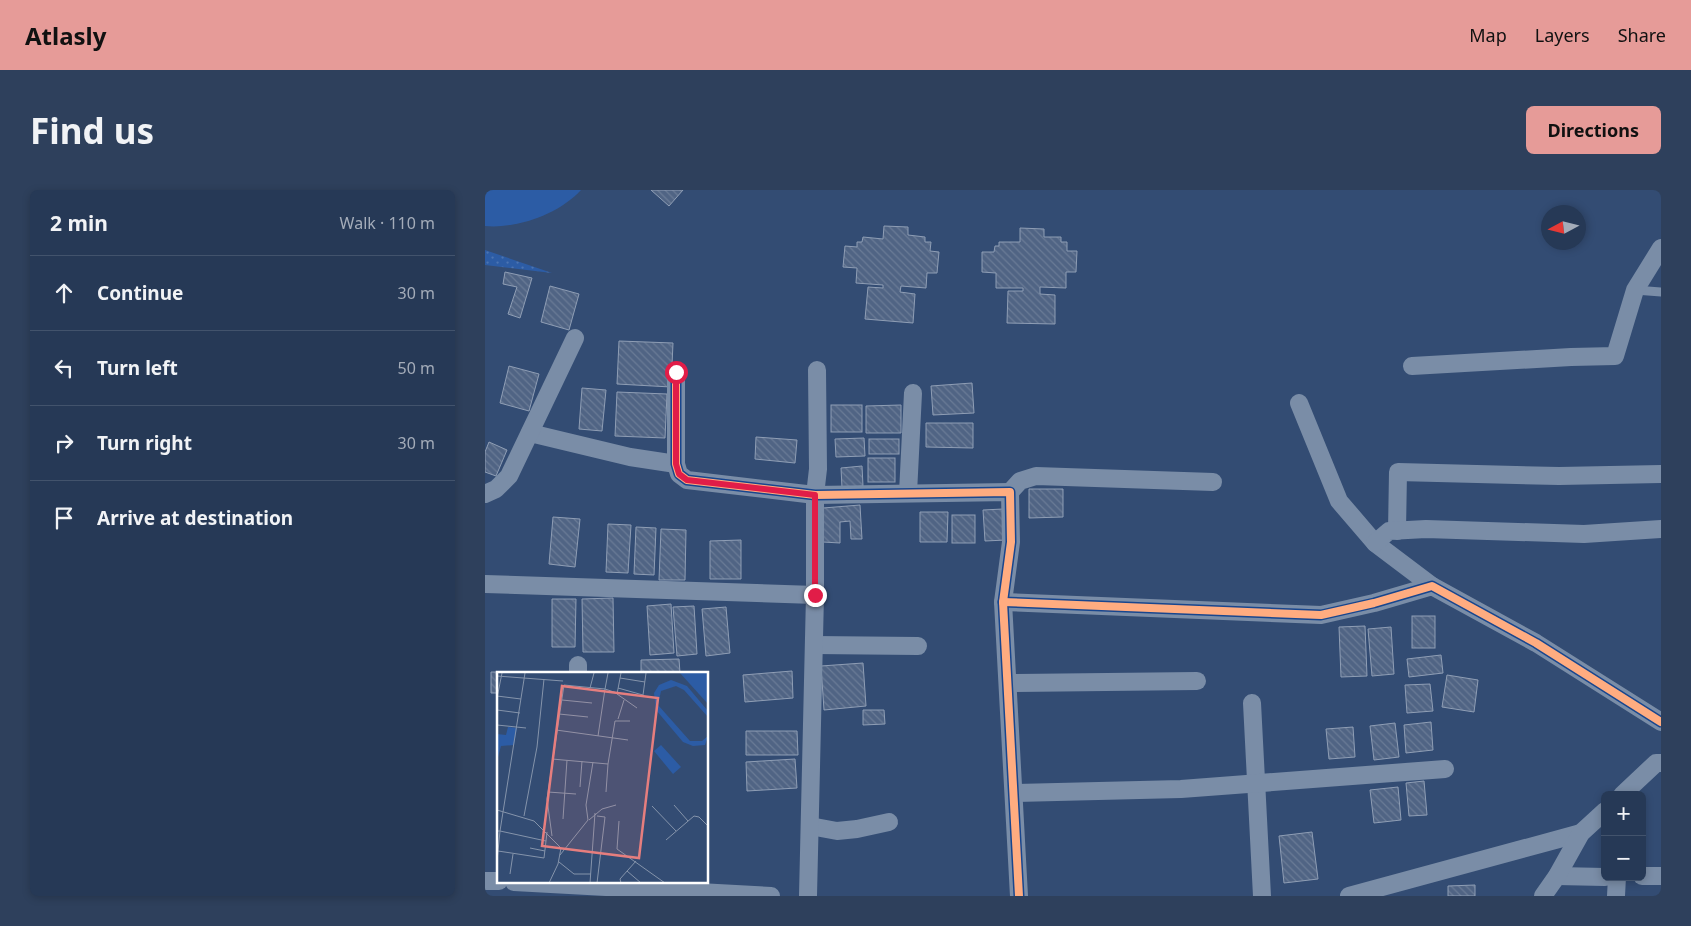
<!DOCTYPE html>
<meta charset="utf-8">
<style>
body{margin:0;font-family:"Noto Sans",sans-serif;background:#2e405c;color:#f1f3f6}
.controls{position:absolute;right:15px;bottom:15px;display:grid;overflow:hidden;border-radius:8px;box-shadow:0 2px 8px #0003}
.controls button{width:45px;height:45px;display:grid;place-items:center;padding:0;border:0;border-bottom:1px solid #42536c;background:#263956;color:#f1f3f6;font:25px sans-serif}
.compass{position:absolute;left:1056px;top:15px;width:45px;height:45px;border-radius:50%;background:#263956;box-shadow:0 2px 8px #0003;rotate:263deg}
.stop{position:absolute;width:15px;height:15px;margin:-11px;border:4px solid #e11d48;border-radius:50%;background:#fff}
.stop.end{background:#e11d48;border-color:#fff;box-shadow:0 1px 5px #0008}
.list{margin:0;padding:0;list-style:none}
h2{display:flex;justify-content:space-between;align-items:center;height:65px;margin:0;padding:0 20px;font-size:21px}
h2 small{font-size:16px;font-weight:400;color:#a4acb9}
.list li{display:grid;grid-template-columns:32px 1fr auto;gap:15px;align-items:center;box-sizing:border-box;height:75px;padding:0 20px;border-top:1px solid #42536c}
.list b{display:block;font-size:19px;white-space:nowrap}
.list em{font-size:16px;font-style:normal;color:#a4acb9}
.icon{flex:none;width:28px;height:28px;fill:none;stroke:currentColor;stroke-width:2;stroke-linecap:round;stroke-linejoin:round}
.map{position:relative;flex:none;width:1176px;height:706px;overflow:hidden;border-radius:8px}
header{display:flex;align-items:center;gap:30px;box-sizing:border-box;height:70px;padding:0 25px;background:#e69b98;color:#111}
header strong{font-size:24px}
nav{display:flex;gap:28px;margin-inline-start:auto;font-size:18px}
.intro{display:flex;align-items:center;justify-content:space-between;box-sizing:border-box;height:120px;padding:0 30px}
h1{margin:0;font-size:35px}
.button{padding:12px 22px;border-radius:8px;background:#e69b98;color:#111;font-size:18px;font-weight:700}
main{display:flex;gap:30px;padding:0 30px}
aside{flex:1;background:#263956;border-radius:8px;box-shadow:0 2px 8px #0003}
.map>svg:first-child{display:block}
.grass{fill:url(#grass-dots)}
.pitch{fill:#2c5ca5}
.building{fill:url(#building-back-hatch);stroke:#8f9eb5}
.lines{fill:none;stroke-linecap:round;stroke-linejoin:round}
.service{stroke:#7a8da7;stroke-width:9}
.minor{stroke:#7a8da7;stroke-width:18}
.cycleway-casing{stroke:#18468e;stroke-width:11}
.cycleway{stroke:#ffac80;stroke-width:8}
.route{stroke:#e11d48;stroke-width:6}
.inset-road{fill:none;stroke:#8594ab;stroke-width:1}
.view{fill:#e67e7e;fill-opacity:0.15;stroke:#e67e7e;stroke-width:2.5}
.inset-edge{fill:none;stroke:#fff;stroke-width:2.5}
</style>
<header>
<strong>Atlasly</strong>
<nav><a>Map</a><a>Layers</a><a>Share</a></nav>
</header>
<div class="intro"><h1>Find us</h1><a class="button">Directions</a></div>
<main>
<aside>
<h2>2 min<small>Walk · 110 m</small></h2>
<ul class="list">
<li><svg class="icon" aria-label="ahead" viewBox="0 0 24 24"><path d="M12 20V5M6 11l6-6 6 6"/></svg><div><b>Continue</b></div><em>30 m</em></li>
<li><svg class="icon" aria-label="left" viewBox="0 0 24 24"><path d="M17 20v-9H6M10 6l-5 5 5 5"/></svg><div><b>Turn left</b></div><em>50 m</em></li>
<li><svg class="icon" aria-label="right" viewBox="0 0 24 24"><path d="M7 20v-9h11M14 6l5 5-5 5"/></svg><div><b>Turn right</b></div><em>30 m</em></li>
<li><svg class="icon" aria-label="arrive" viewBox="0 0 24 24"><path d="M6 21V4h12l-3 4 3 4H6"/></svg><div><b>Arrive at destination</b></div></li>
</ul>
</aside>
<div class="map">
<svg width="1176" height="706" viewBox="0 0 1176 706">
<defs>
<pattern id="grass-dots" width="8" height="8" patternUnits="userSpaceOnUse" patternTransform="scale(1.25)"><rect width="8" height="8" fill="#2c5ca5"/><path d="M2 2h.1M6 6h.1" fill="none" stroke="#4c74b2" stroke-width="1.8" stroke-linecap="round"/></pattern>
<pattern id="building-back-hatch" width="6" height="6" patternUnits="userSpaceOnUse" patternTransform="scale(1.25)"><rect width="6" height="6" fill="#506484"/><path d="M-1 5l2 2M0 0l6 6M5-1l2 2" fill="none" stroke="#6a7b96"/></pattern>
</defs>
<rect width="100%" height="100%" fill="#334c73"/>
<path class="grass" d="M 0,60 L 67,83 L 0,75 Z"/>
<path class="pitch" d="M 0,0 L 96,0 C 74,24 32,39 0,36 Z"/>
<g class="building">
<path d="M 166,0 L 198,0 L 184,16 Z"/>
<path d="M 399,36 L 423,37 L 423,45 L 440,47 L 440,52 L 446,52 L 445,61 L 454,62 L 452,83 L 442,83 L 441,98 L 416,96 L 415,102 L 430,104 L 428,133 L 380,129 L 383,97 L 398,98 L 398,95 L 371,93 L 372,78 L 358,77 L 360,56 L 372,57 L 372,52 L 377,52 L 378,47 L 398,49 Z"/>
<path d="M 535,38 L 559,39 L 559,47 L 576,47 L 576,52 L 582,52 L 582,61 L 592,61 L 591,82 L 581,82 L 581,98 L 555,97 L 555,104 L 570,105 L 570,134 L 522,133 L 523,101 L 538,101 L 538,98 L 511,98 L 511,83 L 497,82 L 497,62 L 509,62 L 510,56 L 514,56 L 514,52 L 535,52 Z"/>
<path d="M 20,82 L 47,88 L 35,128 L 23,124 L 32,97 L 18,94 Z"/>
<path d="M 65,96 L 94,104 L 84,140 L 56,132 Z"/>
<path d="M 134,151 L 188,153 L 186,197 L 132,194 Z"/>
<path d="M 24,176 L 54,184 L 44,221 L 15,213 Z"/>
<path d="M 487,193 L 489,223 L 448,225 L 446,196 Z"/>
<path d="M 97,198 L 121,200 L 117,241 L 94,239 Z"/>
<path d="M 132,202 L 182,204 L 180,248 L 130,246 Z"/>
<rect x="346" y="215" width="31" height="27"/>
<path d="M 416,215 L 416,243 L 381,243 L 381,216 Z"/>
<path d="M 441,233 L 488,233 L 488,258 L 441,257 Z"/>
<path d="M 271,247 L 312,250 L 310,273 L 270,269 Z"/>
<path d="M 379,248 L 380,266 L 351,267 L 350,249 Z"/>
<rect x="384" y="249" width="30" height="15"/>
<path d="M 4,252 L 22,260 L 11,286 L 0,282 L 0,262 Z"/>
<rect x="383" y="268" width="27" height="24"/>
<path d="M 377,276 L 378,296 L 357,298 L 356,278 Z"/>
<path d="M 544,299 L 578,299 L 578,327 L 544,328 Z"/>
<path d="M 375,315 L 377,349 L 366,349 L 365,331 L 355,332 L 355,353 L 338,352 L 338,318 Z"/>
<path d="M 518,319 L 521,350 L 500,351 L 498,320 Z"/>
<path d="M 435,322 L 463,322 L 462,352 L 435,352 Z"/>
<rect x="467" y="325" width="23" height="28"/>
<path d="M 68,327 L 95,329 L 90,377 L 64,374 Z"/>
<path d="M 123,334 L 146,335 L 143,383 L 121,382 Z"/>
<path d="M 151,337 L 171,338 L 169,385 L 149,384 Z"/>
<path d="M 176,339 L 201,340 L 200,390 L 174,390 Z"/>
<path d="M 256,350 L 256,389 L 225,389 L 225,351 Z"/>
<path d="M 128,408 L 129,462 L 98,462 L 97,409 Z"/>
<path d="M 67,409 L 91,409 L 90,457 L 67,457 Z"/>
<path d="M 186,414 L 189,463 L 165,465 L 162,416 Z"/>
<path d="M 209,416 L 212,464 L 192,466 L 188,417 Z"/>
<path d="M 241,417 L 245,463 L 221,466 L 217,419 Z"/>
<rect x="927" y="426" width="23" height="32"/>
<path d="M 880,436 L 882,486 L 856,487 L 854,437 Z"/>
<path d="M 906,437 L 909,484 L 887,486 L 883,439 Z"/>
<path d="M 956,465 L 958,483 L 924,487 L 922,469 Z"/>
<path d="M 194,469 L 195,483 L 156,483 L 156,470 Z"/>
<path d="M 378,473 L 381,516 L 339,520 L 336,476 Z"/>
<path d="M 307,481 L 308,508 L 260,512 L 258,485 Z"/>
<path d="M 6,482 L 45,482 L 45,483 L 14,483 L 14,503 L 6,503 Z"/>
<path d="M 962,485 L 993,490 L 989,522 L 957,517 Z"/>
<path d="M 945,494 L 948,521 L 922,523 L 920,495 Z"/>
<path d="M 378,520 L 399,520 L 400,534 L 378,535 Z"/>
<path d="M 946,532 L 948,560 L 921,563 L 919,535 Z"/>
<path d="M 910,533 L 914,567 L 889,570 L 885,536 Z"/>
<path d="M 868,537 L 870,567 L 844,569 L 841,539 Z"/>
<path d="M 261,541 L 312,541 L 313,565 L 261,565 Z"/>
<path d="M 310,569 L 312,598 L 262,601 L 261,572 Z"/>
<path d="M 939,591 L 942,625 L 924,626 L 921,593 Z"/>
<path d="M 913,597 L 916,630 L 889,633 L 885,600 Z"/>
<path d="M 827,642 L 833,689 L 799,693 L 794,646 Z"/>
<path d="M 990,695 L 990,706 L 963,706 L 963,696 Z"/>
</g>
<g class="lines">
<path class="service" d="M 1150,100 L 1176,102"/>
<g class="minor">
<path d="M 927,176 L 1086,167 L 1130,166 L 1150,100 L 1176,58"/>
<path d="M 191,182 L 191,274 L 194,284 L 202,290 L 330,305 L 525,302 L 526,352 L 518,412 L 534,706"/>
<path d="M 814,213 L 854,311 L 890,353 L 947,396"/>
<path d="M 45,243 L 145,267 L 191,274"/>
<path d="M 525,302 L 535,291 L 551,286 L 728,292"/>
<path d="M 423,303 L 428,203"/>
<path d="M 0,304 L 11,299 L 24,286 L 90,148"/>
<path d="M 912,341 L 913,282 L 1074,286 L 1176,284"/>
<path d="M 890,353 L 904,341 L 941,339 L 1099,344 L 1176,339"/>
<path d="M 0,394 L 330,405"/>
<path d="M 518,412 L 836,425 L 889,413 L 947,396 L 1051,453 L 1176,532"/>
<path d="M 329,455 L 433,456"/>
<path d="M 93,475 L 93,483"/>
<path d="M 523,493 L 712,491"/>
<path d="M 767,513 L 777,706"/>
<path d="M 529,603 L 696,599 L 960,579"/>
<path d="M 1137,605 L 1171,573 L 1176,573"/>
<path d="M 325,636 L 352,641 L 372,639 L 404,632"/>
<path d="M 1072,686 L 1120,687"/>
<path d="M 1157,686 L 1176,686"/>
<path d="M 0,691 L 14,691"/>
<path d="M 29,692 L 286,706"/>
<path d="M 323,706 L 330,405 L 330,305 L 333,279 L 332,180"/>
<path d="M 864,706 L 1096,643"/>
<path d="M 1058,706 L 1072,686 L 1096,643 L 1120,621"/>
<path d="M 1131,706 L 1132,687"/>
</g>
<g class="cycleway-casing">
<g id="cycleway">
<path d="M 191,182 L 191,274 L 194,284 L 202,290 L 330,305 L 525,302 L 526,352 L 518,412 L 534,706"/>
<path d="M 518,412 L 836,425 L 889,413 L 947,396 L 1051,453 L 1176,532"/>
</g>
</g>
<use href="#cycleway" class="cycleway"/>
</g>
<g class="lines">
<path class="route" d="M 191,182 L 191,274 L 194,284 L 202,290 L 330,305 L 330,405"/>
</g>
<g transform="translate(12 482)">
<rect width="211" height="211" fill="#334c73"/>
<path d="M 183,1 L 211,1 L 211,32 Z" fill="#2c5ca5"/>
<path d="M 174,8 L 190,14 L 211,39 L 211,45 L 187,18 L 179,14 L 164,19 L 161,33 L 193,69 L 205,69 L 211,64 L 208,73 L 196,74 L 186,70 L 159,38 L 157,21 L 162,13 ZM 11,55 L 20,56 L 17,73 L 4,74 L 0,89 L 0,62 L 9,63 ZM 164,73 L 184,95 L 176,102 L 157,79 Z" fill="#2c5ca5"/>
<path class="inset-road" d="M 124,1 L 120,22 L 140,36M 0,4 L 66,9M 123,6 L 148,10M 93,16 L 97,1M 121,16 L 146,23 L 149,1M 0,24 L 24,27M 0,26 L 5,1M 65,28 L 95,31M 0,38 L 23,41M 62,42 L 91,45M 121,47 L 127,28M 0,53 L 29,56M 59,58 L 131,68M 101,64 L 108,17 L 120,21M 55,87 L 111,92 L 118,49 L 133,49M 83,115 L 85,89M 51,120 L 79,122M 109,120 L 111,92M 177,133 L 191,149M 155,134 L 179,159M 0,138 L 37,149 L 64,176 L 61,192 L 52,211M 27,144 L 40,75 L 47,7M 100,144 L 108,145 L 100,211M 66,147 L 70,88M 92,148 L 105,137 L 119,133M 122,149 L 120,177 L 168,211M 0,159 L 3,159 L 28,1M 55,164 L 50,127 L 67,13 L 108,17 L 111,1M 169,168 L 197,144 L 202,145 L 212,155M 33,176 L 48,179M 1,179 L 47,186 L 49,169M 63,183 L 91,148 L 89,133 L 96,90M 0,189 L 3,159 L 49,169 L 50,160M 62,190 L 77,202 L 94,202M 130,199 L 144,211M 13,202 L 16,182M 93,211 L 98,141M 124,211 L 123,207 L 139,189"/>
<path class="view" d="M 65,14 L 161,26 L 142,186 L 45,174 Z"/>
<rect width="211" height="211" class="inset-edge"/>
</g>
</svg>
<div class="controls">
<button>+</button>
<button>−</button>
</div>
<svg class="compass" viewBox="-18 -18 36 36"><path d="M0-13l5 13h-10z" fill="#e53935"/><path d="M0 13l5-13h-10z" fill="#a4acb9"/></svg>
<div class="stop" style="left:191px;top:182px"></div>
<div class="stop end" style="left:330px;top:405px"></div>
</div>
</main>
